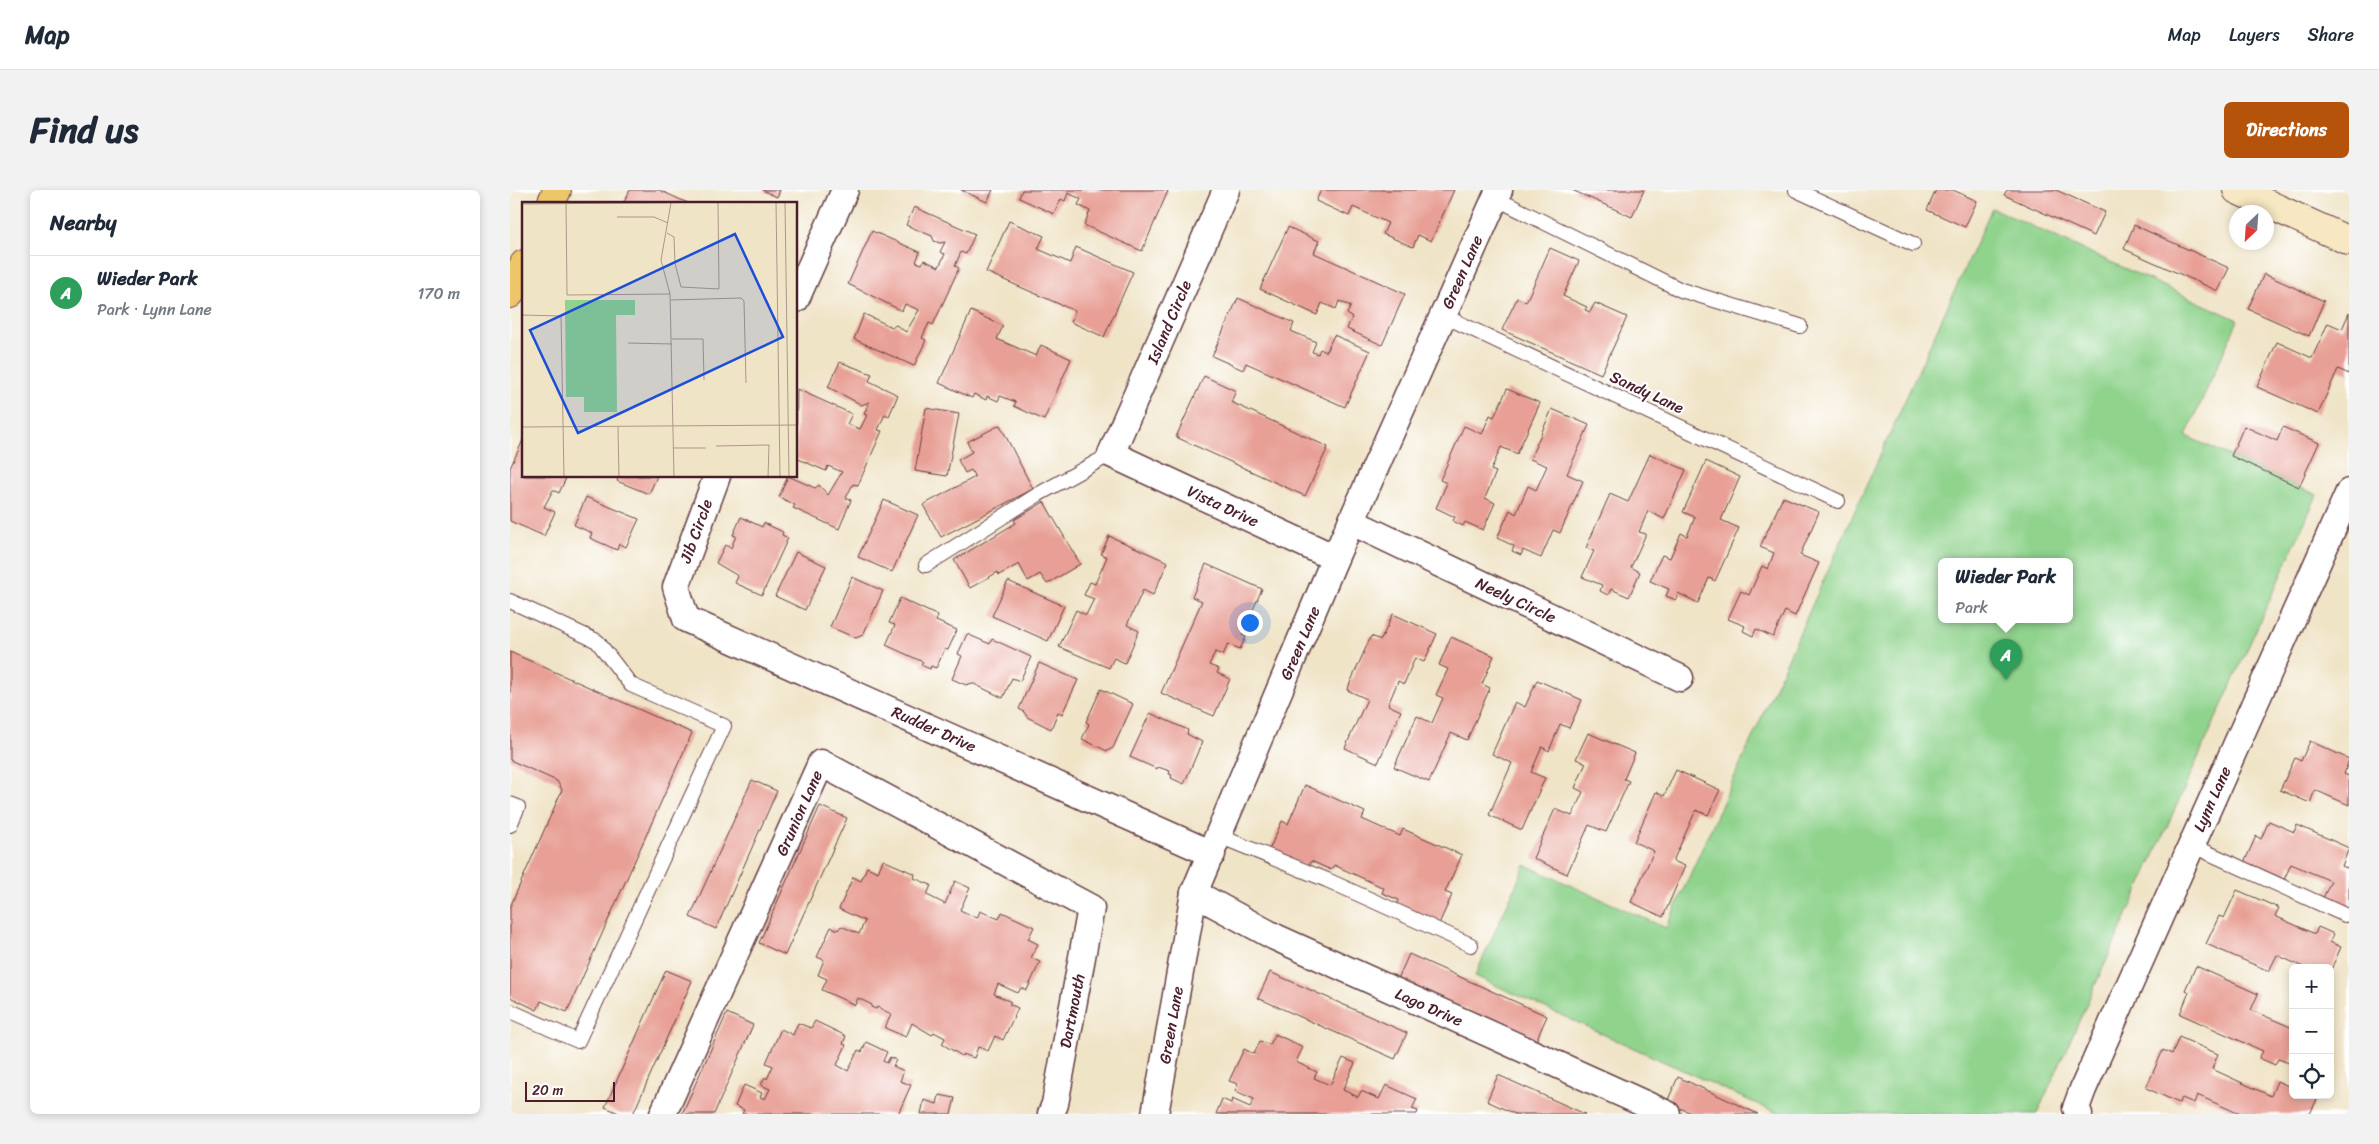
<!DOCTYPE html>
<meta charset="utf-8">
<style>
body{margin:0;font-family:Sriracha,sans-serif;background:#f2f2f3;color:#1f2937}
.controls{position:absolute;right:15px;bottom:15px;display:grid;overflow:hidden;border-radius:8px;box-shadow:0 2px 8px #0003}
.controls button{width:45px;height:45px;display:grid;place-items:center;padding:0;border:0;border-bottom:1px solid #e0e1e3;background:#fff;color:#1f2937;font:25px sans-serif}
.compass{position:absolute;left:1719px;top:15px;width:45px;height:45px;border-radius:50%;background:#fff;box-shadow:0 2px 8px #0003;rotate:205deg}
.scale{position:absolute;left:15px;bottom:12px;width:90px;box-sizing:border-box;padding-left:5px;border:2px solid #4a1f2b;border-top:0;font-size:14px;line-height:18px;white-space:nowrap;color:#4a1f2b;-webkit-text-stroke:4px #fff;paint-order:stroke}
.you{position:absolute;left:739px;top:432px;width:18px;height:18px;margin:-12px;border:4px solid #fff;border-radius:50%;background:#1a73e8;box-shadow:0 0 0 8px #1a73e833}
.badge{display:grid;place-items:center;width:32px;height:32px;border-radius:50%;background:#b45309;color:#fff;font-size:16px;font-weight:700}
.pin{position:absolute;translate:-50% -41px;filter:drop-shadow(0 1px 2px #0008)}
.pin::after{content:'';position:absolute;top:26px;width:18px;height:15px;background:inherit;clip-path:polygon(0 0,100% 0,50% 100%)}
.popup{position:absolute;left:1428px;top:368px;width:135px;height:65px;box-sizing:border-box;display:grid;place-content:center;border-radius:8px;background:#fff;filter:drop-shadow(0 1px 4px #0005);font-size:16px;white-space:nowrap;color:#747a83}
.popup b{font-size:19px;color:#1f2937}
.popup::after{content:'';position:absolute;left:50%;top:100%;margin-left:-10px;border:10px solid transparent;border-top-color:#fff}
.list{margin:0;padding:0;list-style:none}
h2{display:flex;justify-content:space-between;align-items:center;height:65px;margin:0;padding:0 20px;font-size:21px}
h2 small{font-size:16px;font-weight:400;color:#747a83}
.list li{display:grid;grid-template-columns:32px 1fr auto;gap:15px;align-items:center;box-sizing:border-box;height:75px;padding:0 20px;border-top:1px solid #e0e1e3}
.list b{display:block;font-size:19px;white-space:nowrap}
.list p{margin:0;font-size:16px;white-space:nowrap;color:#747a83}
.list em{font-size:16px;font-style:normal;color:#747a83}
.icon{flex:none;width:28px;height:28px;fill:none;stroke:currentColor;stroke-width:2;stroke-linecap:round;stroke-linejoin:round}
.map{position:relative;flex:none;width:1839px;height:924px;overflow:hidden;border-radius:8px}
header{display:flex;align-items:center;gap:30px;box-sizing:border-box;height:70px;padding:0 25px;background:#fff;border-bottom:1px solid #e0e1e3}
header strong{font-size:24px}
nav{display:flex;gap:28px;margin-inline-start:auto;font-size:18px}
.intro{display:flex;align-items:center;justify-content:space-between;box-sizing:border-box;height:120px;padding:0 30px}
h1{margin:0;font-size:35px}
.button{padding:12px 22px;border-radius:8px;background:#b45309;color:#fff;font-size:18px;font-weight:700}
main{display:flex;gap:30px;padding:0 30px}
aside{flex:1;background:#fff;border-radius:8px;box-shadow:0 2px 8px #0003}
.map>svg:first-child{display:block}
.green{fill:#8fd38c;stroke:#6c795c;fill-rule:evenodd}
.building{fill:#e8a096}
.lines{fill:none;stroke-linecap:round;stroke-linejoin:round}
.lane-casing{stroke:#633d42;stroke-width:16}
.street-casing{stroke:#633d42;stroke-width:29}
.secondary-casing{stroke:#633d42;stroke-width:30}
.primary-casing{stroke:#633d42;stroke-width:30}
.lane{stroke:#fff;stroke-width:14}
.street{stroke:#fff;stroke-width:26}
.secondary{stroke:#f7e8c3;stroke-width:28}
.primary{stroke:#ecc669;stroke-width:28}
.labels{text-anchor:middle;dominant-baseline:central;stroke-width:4.5;stroke-linejoin:round;paint-order:stroke}
.street-label{font-size:16px;fill:#4a1f2b;stroke:#fff}
.inset-road{fill:none;stroke:#ae9589;stroke-width:1}
.view{fill:#1d4ed8;fill-opacity:0.15;stroke:#1d4ed8;stroke-width:2.5}
.inset-edge{fill:none;stroke:#4a1f2b;stroke-width:2.5}
</style>
<header>
<strong>Map</strong>
<nav><a>Map</a><a>Layers</a><a>Share</a></nav>
</header>
<div class="intro"><h1>Find us</h1><a class="button">Directions</a></div>
<main>
<aside>
<h2>Nearby<small></small></h2>
<ul class="list">
<li><span class="badge" style="background:#2e9e5b">A</span><div><b>Wieder Park</b><p>Park · Lynn Lane</p></div><em>170 m</em></li>
</ul>
</aside>
<div class="map">
<svg width="1839" height="924" viewBox="0 0 1839 924">
<rect width="100%" height="100%" fill="#fff"/>
<filter id="ink" filterUnits="userSpaceOnUse"><feTurbulence type="fractalNoise" baseFrequency=".02" numOctaves="2"/><feDisplacementMap in="SourceGraphic" scale="10" xChannelSelector="R" yChannelSelector="G"/><feConvolveMatrix kernelMatrix="1 2 1 2 8 2 1 2 1" color-interpolation-filters="sRGB"/></filter>
<filter id="wash" filterUnits="userSpaceOnUse"><feTurbulence type="fractalNoise" baseFrequency=".0096" numOctaves="4" result="noise"/><feDisplacementMap in="SourceGraphic" scale="20" xChannelSelector="R" yChannelSelector="G"/><feGaussianBlur stdDeviation="1.12" result="paint"/><feColorMatrix in="noise" values="0 0 0 0 0 0 0 0 0 0 0 0 0 0 0 0 0 1.4 0 .05"/><feComposite in="paint" operator="in"/></filter>
<g filter="url(#wash)">
<rect width="100%" height="100%" fill="#f0e4c7"/>
<path class="green" d="M 1482,18 L 1728,130 L 1676,246 L 1807,305 L 1527,924 L 1269,924 L 965,786 L 1015,675 L 1156,738 ZM 1432,371 L 1560,371 L 1560,429 L 1432,429 Z"/>
<g id="blocks">
<g class="building">
<path d="M 120,0 L 149,0 L 180,14 L 113,14 Z"/>
<path d="M 252,0 L 270,0 L 267,7 Z"/>
<path d="M 451,0 L 483,0 L 477,12 Z"/>
<path d="M 512,0 L 655,0 L 658,1 L 632,61 L 574,35 L 580,21 L 568,15 L 571,9 L 558,3 L 555,11 L 551,9 L 544,24 L 509,8 Z"/>
<path d="M 811,0 L 944,0 L 921,51 L 908,45 L 903,57 L 873,44 L 878,33 L 843,17 L 839,26 L 806,11 Z"/>
<path d="M 1062,0 L 1134,0 L 1122,27 Z"/>
<path d="M 1426,0 L 1443,0 L 1467,11 L 1455,37 L 1417,20 Z"/>
<path d="M 1497,0 L 1546,0 L 1595,22 L 1584,46 L 1494,5 Z"/>
<path d="M 404,17 L 465,44 L 456,64 L 451,62 L 445,76 L 449,78 L 423,135 L 419,133 L 412,148 L 416,150 L 404,176 L 344,149 L 354,124 L 382,137 L 386,135 L 396,142 L 409,120 L 395,114 L 392,121 L 338,94 L 362,41 L 410,62 L 406,72 L 412,74 L 414,70 L 429,77 L 435,64 L 430,62 L 435,52 L 430,53 L 424,51 L 422,46 L 396,35 Z"/>
<path d="M 499,31 L 534,46 L 528,59 L 560,73 L 566,57 L 623,82 L 594,147 L 561,132 L 565,121 L 476,82 Z"/>
<path d="M 1624,35 L 1719,78 L 1708,101 L 1614,59 Z"/>
<path d="M 778,37 L 809,51 L 804,63 L 895,104 L 872,155 L 837,139 L 842,127 L 837,124 L 841,116 L 829,111 L 826,119 L 812,113 L 807,125 L 750,99 Z"/>
<path d="M 1040,58 L 1069,71 L 1053,106 L 1077,117 L 1075,120 L 1080,122 L 1085,113 L 1117,127 L 1091,184 L 992,140 L 1007,108 L 1016,112 Z"/>
<path d="M 1754,84 L 1814,111 L 1799,146 L 1738,119 Z"/>
<path d="M 728,108 L 784,133 L 781,141 L 806,152 L 802,162 L 808,164 L 810,159 L 816,162 L 824,145 L 860,161 L 835,217 L 736,173 L 733,180 L 702,166 Z"/>
<path d="M 461,121 L 493,136 L 487,149 L 526,166 L 531,155 L 561,169 L 534,230 L 504,216 L 506,212 L 490,206 L 488,211 L 477,206 L 476,210 L 464,204 L 462,208 L 429,193 Z"/>
<path d="M 1839,123 L 1839,184 L 1828,179 L 1808,224 L 1747,197 L 1767,152 L 1802,168 L 1818,133 L 1832,139 Z"/>
<path d="M 330,172 L 362,184 L 359,191 L 388,205 L 379,226 L 375,224 L 368,240 L 372,241 L 348,295 L 343,294 L 336,308 L 341,310 L 329,339 L 283,318 L 285,315 L 269,307 L 278,286 L 305,298 L 309,295 L 318,305 L 332,282 L 318,276 L 316,281 L 286,268 L 287,199 L 342,224 L 337,234 L 350,239 L 357,225 L 354,224 L 359,212 L 352,215 L 318,197 Z"/>
<path d="M 694,186 L 726,201 L 721,212 L 818,257 L 795,306 L 666,247 Z"/>
<path d="M 997,199 L 1030,213 L 1007,264 L 991,257 L 981,280 L 986,282 L 975,308 L 985,313 L 973,340 L 955,332 L 953,336 L 943,331 L 945,327 L 926,318 L 937,293 L 930,290 L 954,236 L 972,244 L 980,225 L 984,227 Z"/>
<path d="M 416,218 L 449,224 L 437,286 L 405,281 Z"/>
<path d="M 1042,219 L 1079,235 L 1057,284 L 1073,291 L 1050,343 L 1043,340 L 1031,368 L 1013,360 L 1011,365 L 1002,361 L 1004,356 L 987,348 L 1000,320 L 1006,324 L 1018,296 L 1026,300 L 1037,276 L 1020,269 Z"/>
<path d="M 490,235 L 523,299 L 431,347 L 413,315 L 465,287 L 461,280 L 455,283 L 448,270 L 462,262 L 457,252 Z"/>
<path d="M 1734,236 L 1767,251 L 1773,237 L 1809,253 L 1789,297 L 1721,266 Z"/>
<path d="M 14,248 L 14,286 L 57,286 L 49,303 L 43,300 L 34,317 L 45,322 L 34,346 L 0,331 L 0,278 Z"/>
<path d="M 1140,264 L 1176,280 L 1154,329 L 1138,321 L 1129,342 L 1136,344 L 1121,377 L 1130,382 L 1119,407 L 1101,399 L 1098,405 L 1090,401 L 1092,395 L 1072,387 L 1084,361 L 1076,358 L 1100,304 L 1118,312 Z"/>
<path d="M 1196,271 L 1230,287 L 1211,330 L 1229,338 L 1205,391 L 1199,388 L 1188,413 L 1168,403 L 1166,410 L 1156,406 L 1159,399 L 1140,391 L 1152,365 L 1160,368 L 1171,343 L 1177,346 L 1185,327 L 1173,322 Z"/>
<path d="M 104,286 L 147,286 L 139,304 L 107,291 L 108,288 Z"/>
<path d="M 76,307 L 129,329 L 116,357 L 109,354 L 107,360 L 80,348 L 82,343 L 64,335 Z"/>
<path d="M 1273,307 L 1309,322 L 1290,365 L 1309,373 L 1285,426 L 1275,421 L 1263,447 L 1246,439 L 1243,446 L 1233,441 L 1235,436 L 1218,429 L 1231,401 L 1239,405 L 1252,376 L 1258,379 L 1264,363 L 1250,357 Z"/>
<path d="M 374,310 L 408,325 L 382,382 L 348,367 Z"/>
<path d="M 534,312 L 570,374 L 537,394 L 530,384 L 518,391 L 509,374 L 489,385 L 488,382 L 460,398 L 444,370 L 506,333 L 504,330 Z"/>
<path d="M 231,327 L 252,337 L 254,333 L 273,342 L 272,345 L 278,348 L 252,405 L 225,393 L 228,386 L 206,373 L 215,355 L 221,358 L 226,346 L 223,345 Z"/>
<path d="M 599,346 L 658,372 L 643,405 L 633,400 L 617,435 L 629,441 L 615,473 L 604,468 L 599,478 L 549,457 L 566,420 L 576,425 L 584,409 L 574,405 L 580,392 L 585,394 L 597,367 L 591,364 Z"/>
<path d="M 286,362 L 316,376 L 295,420 L 265,406 Z"/>
<path d="M 696,374 L 752,399 L 732,445 L 736,447 L 730,459 L 718,454 L 713,465 L 705,462 L 699,475 L 709,479 L 707,483 L 720,489 L 704,526 L 651,503 L 692,411 L 682,407 Z"/>
<path d="M 342,387 L 373,401 L 353,445 L 346,448 L 320,437 Z"/>
<path d="M 498,391 L 554,416 L 538,451 L 482,426 Z"/>
<path d="M 390,408 L 428,426 L 426,431 L 447,440 L 438,460 L 435,459 L 426,478 L 421,476 L 420,479 L 411,475 L 413,472 L 376,455 L 385,435 L 379,433 Z"/>
<path d="M 883,424 L 927,444 L 914,472 L 905,468 L 894,494 L 888,491 L 878,515 L 891,521 L 868,573 L 835,558 L 857,509 L 837,500 L 861,446 L 871,450 Z"/>
<path d="M 457,444 L 480,454 L 482,449 L 521,467 L 510,491 L 502,488 L 493,508 L 462,493 L 456,495 L 442,489 L 452,466 L 448,464 Z"/>
<path d="M 941,447 L 984,466 L 972,494 L 980,498 L 957,550 L 941,543 L 919,592 L 884,577 L 907,526 L 922,533 L 933,508 L 926,505 L 938,479 L 929,475 Z"/>
<path d="M 0,462 L 182,543 L 57,822 L 31,811 L 27,820 L 0,807 L 0,717 L 52,600 L 47,591 L 0,570 Z"/>
<path d="M 529,473 L 568,490 L 552,524 L 548,522 L 541,539 L 517,527 L 514,522 L 509,519 Z"/>
<path d="M 1027,490 L 1072,510 L 1059,538 L 1050,534 L 1039,561 L 1032,557 L 1021,582 L 1035,588 L 1012,640 L 979,625 L 1002,573 L 982,564 L 1005,512 L 1015,517 Z"/>
<path d="M 591,499 L 623,514 L 603,558 L 597,561 L 572,549 L 579,534 L 576,532 Z"/>
<path d="M 640,523 L 678,540 L 677,544 L 692,552 L 674,594 L 661,588 L 662,585 L 659,584 L 660,581 L 648,577 L 647,579 L 620,567 Z"/>
<path d="M 1078,543 L 1125,563 L 1114,589 L 1119,591 L 1096,642 L 1079,635 L 1057,684 L 1023,668 L 1045,619 L 1062,626 L 1073,602 L 1065,598 L 1076,573 L 1066,569 Z"/>
<path d="M 1800,551 L 1839,569 L 1834,584 L 1839,586 L 1839,615 L 1805,600 L 1800,613 L 1770,600 L 1785,568 L 1791,571 Z"/>
<path d="M 1166,580 L 1210,600 L 1198,625 L 1186,620 L 1163,671 L 1175,676 L 1153,727 L 1121,712 L 1144,661 L 1124,652 L 1146,602 L 1154,606 Z"/>
<path d="M 242,590 L 267,601 L 206,739 L 180,727 Z"/>
<path d="M 795,595 L 855,622 L 852,629 L 890,646 L 893,639 L 952,665 L 935,702 L 942,705 L 928,736 L 886,717 L 889,710 L 872,703 L 874,698 L 824,675 L 821,680 L 801,671 L 798,677 L 759,660 L 772,631 L 778,634 Z"/>
<path d="M 310,616 L 337,628 L 275,765 L 249,753 Z"/>
<path d="M 1759,631 L 1784,642 L 1787,635 L 1839,658 L 1832,676 L 1839,679 L 1839,720 L 1813,708 L 1821,691 L 1781,674 L 1773,692 L 1734,673 L 1746,646 L 1751,649 Z"/>
<path d="M 373,670 L 405,684 L 404,688 L 421,695 L 417,705 L 435,714 L 445,691 L 460,698 L 450,720 L 467,728 L 470,721 L 489,729 L 492,722 L 524,737 L 518,749 L 528,754 L 521,768 L 530,772 L 517,800 L 511,798 L 508,803 L 488,794 L 484,804 L 501,812 L 499,814 L 508,818 L 493,850 L 485,846 L 478,861 L 468,857 L 464,868 L 453,864 L 452,866 L 432,854 L 435,848 L 424,842 L 422,845 L 402,833 L 396,847 L 375,838 L 381,824 L 367,817 L 366,819 L 361,817 L 362,815 L 348,808 L 345,815 L 312,800 L 317,789 L 308,785 L 314,770 L 307,767 L 321,737 L 328,740 L 331,736 L 349,744 L 355,731 L 329,719 L 343,687 L 351,691 L 357,677 L 368,682 Z"/>
<path d="M 1727,700 L 1769,718 L 1765,726 L 1805,744 L 1808,737 L 1824,744 L 1820,752 L 1831,757 L 1820,782 L 1820,778 L 1795,778 L 1767,765 L 1759,781 L 1696,754 L 1709,726 L 1714,728 Z"/>
<path d="M 899,764 L 1037,826 L 1026,851 L 888,789 Z"/>
<path d="M 1686,776 L 1748,804 L 1741,820 L 1783,838 L 1783,865 L 1779,873 L 1768,869 L 1765,875 L 1749,868 L 1753,861 L 1670,824 L 1679,802 L 1675,800 Z"/>
<path d="M 156,780 L 182,791 L 123,924 L 111,924 L 95,917 Z"/>
<path d="M 760,782 L 897,843 L 885,869 L 748,808 Z"/>
<path d="M 217,823 L 243,835 L 204,924 L 172,924 Z"/>
<path d="M 305,831 L 336,846 L 333,854 L 336,855 L 327,875 L 338,881 L 348,860 L 352,862 L 356,852 L 377,862 L 373,871 L 377,873 L 380,867 L 386,870 L 383,876 L 394,881 L 390,891 L 401,895 L 388,924 L 232,924 L 234,920 L 225,916 L 234,895 L 252,903 L 250,907 L 255,909 L 260,899 L 251,895 L 255,887 L 257,889 L 263,876 L 256,873 L 271,839 L 283,845 L 288,833 L 301,838 Z"/>
<path d="M 765,844 L 793,857 L 786,872 L 807,882 L 804,888 L 820,895 L 833,868 L 845,873 L 833,900 L 848,907 L 851,901 L 869,909 L 876,895 L 907,909 L 902,919 L 908,921 L 907,924 L 706,924 L 712,909 L 721,913 L 722,909 L 740,917 L 744,909 L 725,901 L 728,894 L 719,891 L 734,859 L 744,864 L 750,851 L 760,855 Z"/>
<path d="M 1669,847 L 1708,864 L 1702,879 L 1761,906 L 1767,891 L 1783,898 L 1783,905 L 1799,905 L 1807,909 L 1800,924 L 1730,924 L 1687,905 L 1684,913 L 1672,908 L 1669,913 L 1636,898 L 1653,860 L 1662,864 Z"/>
<path d="M 988,885 L 1075,924 L 1005,924 L 977,911 Z"/>
<path d="M 1168,887 L 1248,924 L 1183,924 L 1157,912 Z"/>
<path d="M 429,905 L 445,908 L 441,924 L 411,924 L 414,910 L 427,914 Z"/>
</g>
</g>
</g>
<g filter="url(#ink)">
<use href="#blocks" fill-opacity="0" stroke="#633d42" stroke-width="1"/>
<g class="lines">
<g class="lane-casing">
<g id="lane">
<path d="M 1286,0 L 1403,54"/>
<path d="M 985,8 L 1171,100 L 1290,136"/>
<path d="M 932,125 L 1328,311"/>
<path d="M 416,375 L 529,304 L 601,264"/>
<path d="M 0,411 L 87,451 L 121,495 L 214,536 L 68,851 L 0,821"/>
<path d="M 0,614 L 8,617 L 0,635"/>
<path d="M 709,646 L 817,690 L 961,755"/>
<path d="M 1681,655 L 1835,725"/>
</g>
</g>
<g class="street-casing">
<g id="street">
<path d="M 716,0 L 601,264 L 825,368"/>
<path d="M 286,109 L 335,0"/>
<path d="M 207,286 L 166,397 L 176,429 L 702,664"/>
<path d="M 842,332 L 1170,488"/>
<path d="M 684,703 L 765,747 L 1157,924"/>
<path d="M 153,924 L 311,573 L 581,718 L 545,914 L 541,924"/>
<path d="M 645,924 L 684,703 L 825,368 L 989,0"/>
<path d="M 1569,924 L 1566,918 L 1573,899 L 1839,302"/>
</g>
</g>
<g class="secondary-casing">
<path id="secondary" d="M 1727,0 L 1839,51"/>
</g>
<g class="primary-casing">
<g id="primary">
<path d="M 41,14 L 47,0"/>
<path d="M 0,104 L 14,74"/>
</g>
</g>
<use href="#lane" class="lane"/>
<use href="#street" class="street"/>
<use href="#secondary" class="secondary"/>
<use href="#primary" class="primary"/>
</g>
</g>
<g class="labels">
<g class="street-label">
<text transform="translate(952 82) rotate(-66)">Green Lane</text>
<text transform="translate(659 132) rotate(-67)">Island Circle</text>
<text transform="translate(1137 202) rotate(25)">Sandy Lane</text>
<text transform="translate(713 316) rotate(25)">Vista Drive</text>
<text transform="translate(186 341) rotate(-70)">Jib Circle</text>
<text transform="translate(1006 410) rotate(25)">Neely Circle</text>
<text transform="translate(790 453) rotate(-67)">Green Lane</text>
<text transform="translate(424 539) rotate(24)">Rudder Drive</text>
<text transform="translate(1702 609) rotate(-66)">Lynn Lane</text>
<text transform="translate(289 623) rotate(-66)">Grunion Lane</text>
<text transform="translate(919 817) rotate(24)">Lago Drive</text>
<text transform="translate(562 821) rotate(-79)">Dartmouth</text>
<text transform="translate(661 835) rotate(-80)">Green Lane</text>
</g>
</g>
<g transform="translate(12 12)">
<rect width="275" height="275" fill="#f0e4c7"/>
<path d="M 43,98 L 113,98 L 113,113 L 94,113 L 95,210 L 62,210 L 62,195 L 44,195 Z" fill="#8fd38c"/>
<path class="inset-road" d="M 254,0 L 258,275M 263,0 L 267,275M 149,1 L 139,58 L 148,92 L 152,275M 0,2 L 225,0M 44,2 L 45,93 L 148,92M 95,15 L 132,15 L 146,21M 145,31 L 152,35 L 153,61 L 159,85 L 197,87 L 196,1M 149,98 L 219,96 L 222,99 L 224,181M 0,113 L 39,114 L 42,275M 150,137 L 181,137 L 182,178M 106,141 L 150,142M 0,225 L 275,223M 96,225 L 97,275M 194,244 L 247,243 L 246,275M 152,246 L 184,246"/>
<path class="view" d="M 213,32 L 261,135 L 56,231 L 8,128 Z"/>
<rect width="275" height="275" class="inset-edge"/>
</g>
</svg>
<div class="controls">
<button>+</button>
<button>−</button>
<button><svg class="icon" aria-label="locate" viewBox="0 0 24 24"><circle cx="12" cy="12" r="6"/><path d="M12 2v4M12 18v4M2 12h4M18 12h4"/></svg></button>
</div>
<svg class="compass" viewBox="-18 -18 36 36"><path d="M0-13l5 13h-10z" fill="#e53935"/><path d="M0 13l5-13h-10z" fill="#747a83"/></svg>
<div class="scale">20 m</div>
<div class="you"></div>
<div class="pin badge" style="left:1496px;top:490px;background:#2e9e5b">A</div>
<div class="popup"><b>Wieder Park</b>Park</div>
</div>
</main>
